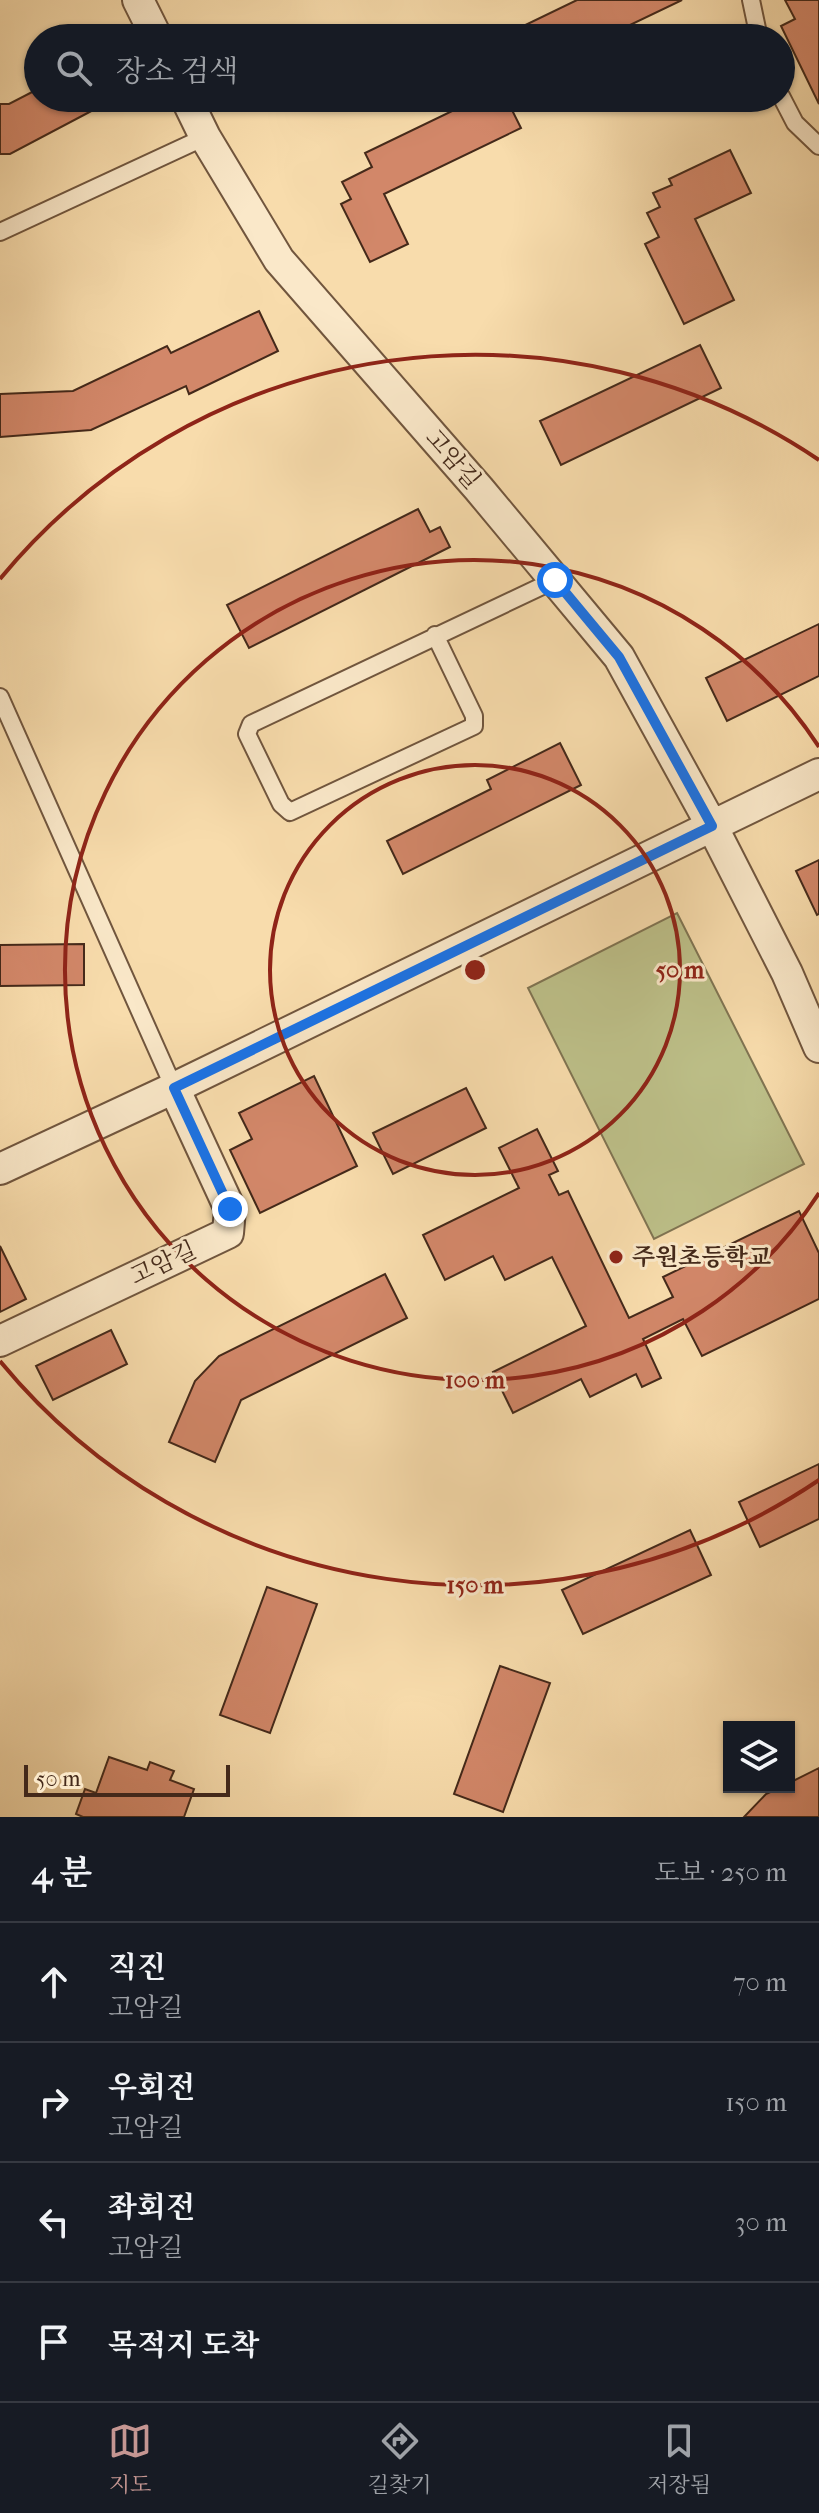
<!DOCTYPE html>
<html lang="ko">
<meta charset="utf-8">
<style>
body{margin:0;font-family:"IM FELL French Canon","Noto Serif KR",serif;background:#242831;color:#f1f3f6}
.controls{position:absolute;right:24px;bottom:24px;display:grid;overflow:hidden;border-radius:0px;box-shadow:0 2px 6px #0004}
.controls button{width:72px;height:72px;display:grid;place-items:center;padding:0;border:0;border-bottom:2px solid #363941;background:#171b24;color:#f1f3f6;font:40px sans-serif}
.scale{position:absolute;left:24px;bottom:20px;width:206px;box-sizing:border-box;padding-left:8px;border:4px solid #44291a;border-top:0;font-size:22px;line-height:28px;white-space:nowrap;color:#44291a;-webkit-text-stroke:6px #fae8c9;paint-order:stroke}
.stop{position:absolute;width:24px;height:24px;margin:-18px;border:6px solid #1a73e8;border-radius:50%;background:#fff}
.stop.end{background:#1a73e8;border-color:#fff;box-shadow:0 2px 8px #0008}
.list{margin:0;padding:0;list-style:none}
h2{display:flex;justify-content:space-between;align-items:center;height:104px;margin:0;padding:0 32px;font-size:34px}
h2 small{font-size:26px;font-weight:400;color:#9ea1a6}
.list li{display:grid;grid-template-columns:52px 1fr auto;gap:24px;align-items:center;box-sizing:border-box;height:120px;padding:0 32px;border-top:2px solid #363941}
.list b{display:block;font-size:30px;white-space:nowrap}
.list p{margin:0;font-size:26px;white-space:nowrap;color:#9ea1a6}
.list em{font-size:26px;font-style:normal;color:#9ea1a6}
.icon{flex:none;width:44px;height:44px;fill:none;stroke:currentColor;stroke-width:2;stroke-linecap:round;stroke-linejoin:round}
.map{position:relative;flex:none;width:819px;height:1817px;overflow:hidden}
.search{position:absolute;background:#171b24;box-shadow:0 2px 6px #0004;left:24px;right:24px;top:24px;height:88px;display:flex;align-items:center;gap:20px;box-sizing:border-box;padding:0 28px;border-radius:44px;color:#9ea1a6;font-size:30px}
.sheet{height:584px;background:#171b24}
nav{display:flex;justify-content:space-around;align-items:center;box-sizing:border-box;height:112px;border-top:2px solid #363941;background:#171b24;font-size:22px;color:#9ea1a6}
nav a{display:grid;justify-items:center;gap:4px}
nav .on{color:#c59692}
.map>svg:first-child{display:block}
.garden{fill:#bdc089;stroke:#807452;stroke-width:2}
.building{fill:#d28769;stroke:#44291a;stroke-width:2}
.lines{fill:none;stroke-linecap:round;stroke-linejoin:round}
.service-casing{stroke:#71563e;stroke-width:20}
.minor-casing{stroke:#71563e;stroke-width:34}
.service{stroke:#fae8c9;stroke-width:16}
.minor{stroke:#fae8c9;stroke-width:30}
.route{stroke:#1a73e8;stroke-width:10}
.ring{fill:none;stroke:#8f2418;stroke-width:4}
.poi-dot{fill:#8f2418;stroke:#fae8c9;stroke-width:3}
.labels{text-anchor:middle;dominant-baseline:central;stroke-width:6;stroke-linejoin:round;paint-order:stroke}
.street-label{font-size:24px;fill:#44291a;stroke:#fae8c9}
.poi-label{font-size:24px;font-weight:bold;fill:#44291a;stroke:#fae8c9;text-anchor:start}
.centre{fill:#8f2418;stroke:#fae8c9;stroke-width:4}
.ring-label{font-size:24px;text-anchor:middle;font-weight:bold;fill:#8f2418;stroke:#fae8c9;stroke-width:6;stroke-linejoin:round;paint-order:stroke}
</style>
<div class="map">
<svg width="819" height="1817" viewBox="0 0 819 1817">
<rect width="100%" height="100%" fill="#f8dcac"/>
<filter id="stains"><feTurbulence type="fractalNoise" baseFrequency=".0025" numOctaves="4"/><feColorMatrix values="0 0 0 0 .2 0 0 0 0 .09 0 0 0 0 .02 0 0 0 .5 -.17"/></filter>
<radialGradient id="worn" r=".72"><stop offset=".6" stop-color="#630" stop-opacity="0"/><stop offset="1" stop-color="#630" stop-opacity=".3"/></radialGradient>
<path class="garden" d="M 677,913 L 804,1164 L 654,1239 L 528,988 Z"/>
<g class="building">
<path d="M 577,0 L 682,0 L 603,38 L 519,38 L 515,30 Z"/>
<path d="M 785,0 L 819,0 L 819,104 L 781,26 L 795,19 Z"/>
<path d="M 38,89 L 38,98 L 116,98 L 10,154 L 0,154 L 0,104 L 9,104 Z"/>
<path d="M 479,98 L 506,98 L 521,128 L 384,194 L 408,244 L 370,262 L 341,204 L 351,199 L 342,182 L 372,167 L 365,153 Z"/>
<path d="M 730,150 L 751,193 L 695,219 L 734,300 L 684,324 L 645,244 L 659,237 L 647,213 L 660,207 L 653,193 L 672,185 L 669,179 Z"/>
<path d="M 259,311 L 278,351 L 189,394 L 186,386 L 91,430 L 0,437 L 0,394 L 73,391 L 167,346 L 171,353 Z"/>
<path d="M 700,345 L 721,388 L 561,465 L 540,421 Z"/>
<path d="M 418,509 L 430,532 L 440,527 L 450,547 L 249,648 L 227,605 Z"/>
<path d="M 819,624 L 819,676 L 727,721 L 706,678 Z"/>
<path d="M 560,743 L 581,785 L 403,874 L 387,841 L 491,789 L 487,780 Z"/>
<path d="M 819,860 L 819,914 L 817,915 L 796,871 Z"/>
<path d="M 84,944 L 84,985 L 0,986 L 0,945 Z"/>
<path d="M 314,1076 L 357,1166 L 260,1213 L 230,1150 L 252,1139 L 239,1113 Z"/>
<path d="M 466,1088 L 486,1128 L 393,1174 L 373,1133 Z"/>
<path d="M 537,1129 L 558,1171 L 549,1175 L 559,1195 L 568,1191 L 629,1318 L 673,1297 L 663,1277 L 799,1211 L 819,1253 L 819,1299 L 702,1356 L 683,1319 L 643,1339 L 661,1378 L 642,1387 L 636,1374 L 590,1397 L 581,1379 L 513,1413 L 493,1372 L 586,1326 L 552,1257 L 505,1280 L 493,1256 L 445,1280 L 423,1235 L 519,1188 L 499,1148 Z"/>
<path d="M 0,1246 L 26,1299 L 0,1312 Z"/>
<path d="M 385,1274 L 407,1318 L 241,1400 L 215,1462 L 169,1442 L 195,1381 L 219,1356 Z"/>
<path d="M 111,1330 L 127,1364 L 53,1400 L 36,1366 Z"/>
<path d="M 819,1464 L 819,1519 L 760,1547 L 739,1502 Z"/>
<path d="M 690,1530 L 711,1575 L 583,1634 L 562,1590 Z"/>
<path d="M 267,1587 L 317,1604 L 270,1733 L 220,1715 Z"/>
<path d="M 500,1666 L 550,1683 L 503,1812 L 454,1794 Z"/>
<path d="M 109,1757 L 147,1770 L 150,1762 L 174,1771 L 170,1780 L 194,1789 L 184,1817 L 83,1817 L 76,1814 L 85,1789 L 96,1793 Z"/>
<path d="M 819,1768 L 819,1817 L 744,1817 L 766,1794 L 781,1787 L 789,1787 L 789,1783 Z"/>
</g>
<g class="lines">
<g class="service-casing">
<g id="service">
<path d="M 751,0 L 759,38"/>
<path d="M 781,96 L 795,123 L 819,146"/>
<path d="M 0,232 L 205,137"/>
<path d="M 435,635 L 474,716 L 474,726 L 290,812 L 281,804 L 247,734 L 251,724 L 555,580"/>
<path d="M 0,697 L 174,1088"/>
</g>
</g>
<g class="minor-casing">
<g id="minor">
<path d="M 138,0 L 157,38"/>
<path d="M 186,98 L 205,137 L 279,260 L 479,489 L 619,657 L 712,826 L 819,774"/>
<path d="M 0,1169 L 174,1088 L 712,826 L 787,973 L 819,1047"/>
<path d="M 0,1341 L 228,1233 L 230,1209 L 174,1088"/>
</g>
</g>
<use href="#service" class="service"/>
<use href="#minor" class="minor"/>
</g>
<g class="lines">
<path class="route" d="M 230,1209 L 174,1088 L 712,826 L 619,657 L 555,580"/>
</g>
<g class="ring">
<circle cx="475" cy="970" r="205"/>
<path d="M819 1193A410 410 0 1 1 819 747"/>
<path d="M819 1480A615 615 0 0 1 0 1361M0 579A615 615 0 0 1 819 460"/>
</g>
<circle class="poi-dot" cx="616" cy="1257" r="8"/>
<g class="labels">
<g class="street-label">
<text transform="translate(453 459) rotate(49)">고암길</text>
<text transform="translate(163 1263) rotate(-25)">고암길</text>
</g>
<g class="poi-label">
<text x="632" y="1257">주원초등학교</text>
</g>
</g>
<circle cx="475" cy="970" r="12" class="centre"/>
<g class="ring-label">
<text x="680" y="978">50 m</text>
<text x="475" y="1388">100 m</text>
<text x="475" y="1593">150 m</text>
</g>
<rect width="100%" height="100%" filter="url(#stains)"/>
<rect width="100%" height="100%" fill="url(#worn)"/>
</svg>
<div class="controls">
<button><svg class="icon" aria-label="layers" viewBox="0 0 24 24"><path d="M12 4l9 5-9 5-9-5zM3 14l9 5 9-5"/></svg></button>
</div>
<div class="scale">50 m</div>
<div class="stop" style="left:555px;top:580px"></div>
<div class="stop end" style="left:230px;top:1209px"></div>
<div class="search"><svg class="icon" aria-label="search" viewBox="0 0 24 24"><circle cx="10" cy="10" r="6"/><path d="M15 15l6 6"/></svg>장소 검색</div>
</div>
<section class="sheet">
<h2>4 분<small>도보 · 250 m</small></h2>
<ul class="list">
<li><svg class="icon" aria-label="ahead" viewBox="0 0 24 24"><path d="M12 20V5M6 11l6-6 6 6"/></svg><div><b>직진</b><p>고암길</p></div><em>70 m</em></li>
<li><svg class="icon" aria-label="right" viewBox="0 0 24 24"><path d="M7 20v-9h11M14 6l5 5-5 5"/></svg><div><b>우회전</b><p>고암길</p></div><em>150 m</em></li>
<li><svg class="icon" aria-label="left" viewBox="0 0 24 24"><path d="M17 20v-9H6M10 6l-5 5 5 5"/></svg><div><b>좌회전</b><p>고암길</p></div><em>30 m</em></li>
<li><svg class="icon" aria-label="arrive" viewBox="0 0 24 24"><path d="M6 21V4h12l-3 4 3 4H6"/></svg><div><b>목적지 도착</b></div></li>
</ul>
</section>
<nav>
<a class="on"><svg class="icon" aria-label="map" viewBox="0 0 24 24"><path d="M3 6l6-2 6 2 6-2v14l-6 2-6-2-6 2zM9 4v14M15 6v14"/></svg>지도</a>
<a><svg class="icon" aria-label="directions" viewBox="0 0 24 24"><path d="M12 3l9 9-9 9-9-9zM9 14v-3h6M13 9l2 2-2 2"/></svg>길찾기</a>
<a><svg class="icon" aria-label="saved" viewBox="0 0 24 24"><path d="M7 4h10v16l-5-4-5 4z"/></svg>저장됨</a>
</nav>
